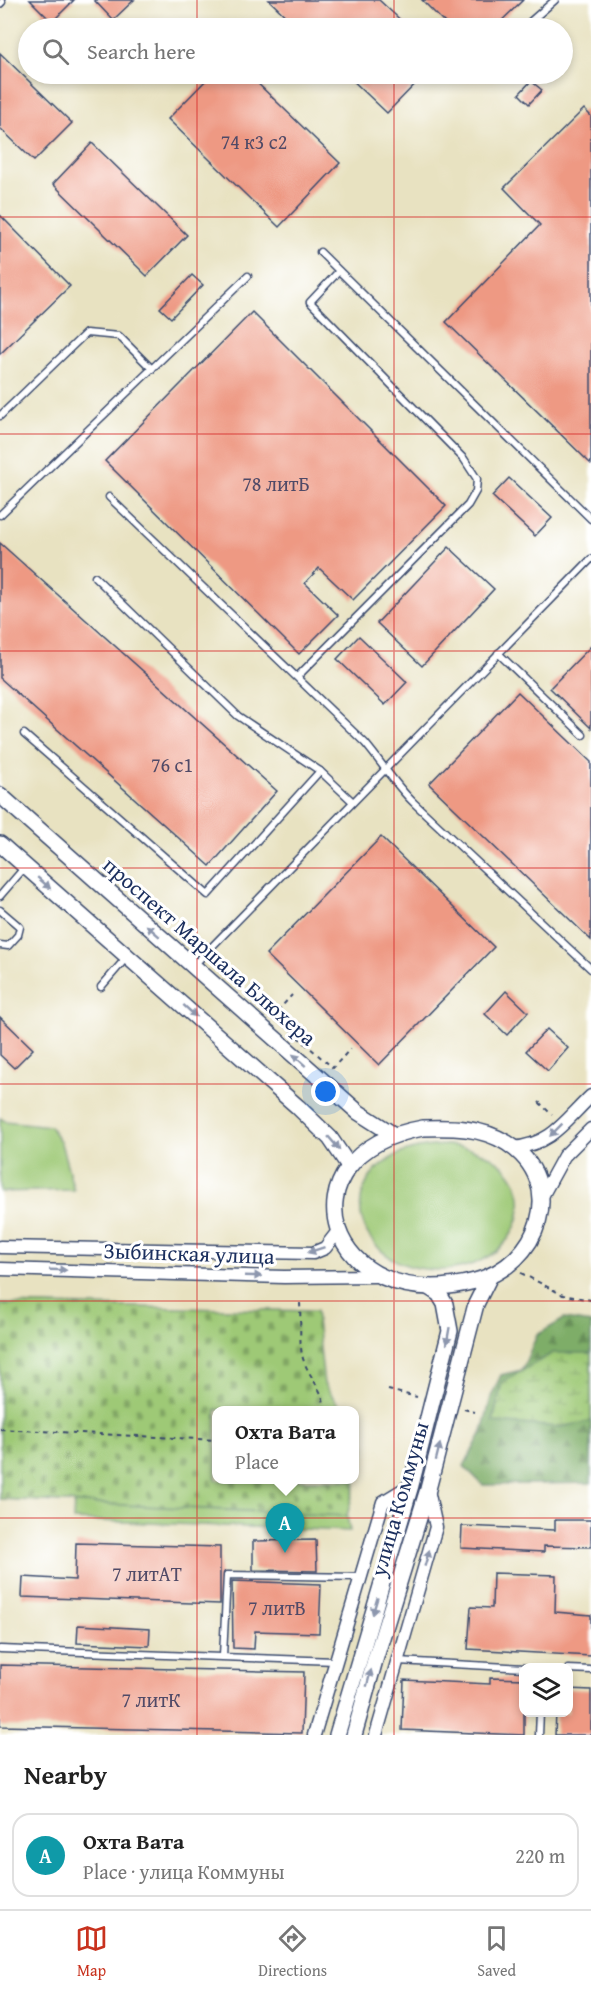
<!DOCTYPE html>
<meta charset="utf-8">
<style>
body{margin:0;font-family:"Gentium Book Plus",serif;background:#f6f6f6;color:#222}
.controls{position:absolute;right:18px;bottom:18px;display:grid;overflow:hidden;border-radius:12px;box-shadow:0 3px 9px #0003}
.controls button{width:54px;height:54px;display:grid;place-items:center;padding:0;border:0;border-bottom:2px solid #e0e0e0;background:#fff;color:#222;font:30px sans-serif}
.you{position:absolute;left:326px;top:1092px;width:21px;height:21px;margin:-15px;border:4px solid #fff;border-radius:50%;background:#1a73e8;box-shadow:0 0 0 9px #1a73e833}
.badge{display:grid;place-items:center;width:39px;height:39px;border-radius:50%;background:#c8321e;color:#fff;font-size:20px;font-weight:700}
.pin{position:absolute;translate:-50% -50px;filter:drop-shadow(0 2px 3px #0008)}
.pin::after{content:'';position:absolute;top:32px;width:21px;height:18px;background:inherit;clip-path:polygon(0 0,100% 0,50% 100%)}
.popup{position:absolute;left:212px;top:1406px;width:147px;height:78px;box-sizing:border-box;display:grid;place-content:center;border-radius:12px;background:#fff;filter:drop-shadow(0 2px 4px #0005);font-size:20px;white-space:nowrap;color:#767676}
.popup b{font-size:22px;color:#222}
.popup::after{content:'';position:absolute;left:50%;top:100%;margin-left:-12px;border:12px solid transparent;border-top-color:#fff}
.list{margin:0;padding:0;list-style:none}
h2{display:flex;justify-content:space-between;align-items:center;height:78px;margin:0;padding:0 24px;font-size:26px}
h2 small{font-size:20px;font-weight:400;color:#767676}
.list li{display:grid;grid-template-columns:39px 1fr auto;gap:18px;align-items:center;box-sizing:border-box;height:84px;margin:0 12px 12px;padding:0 12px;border:2px solid #e0e0e0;border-radius:18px}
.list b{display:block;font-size:22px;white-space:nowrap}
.list p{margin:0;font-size:20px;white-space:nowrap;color:#767676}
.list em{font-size:20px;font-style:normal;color:#767676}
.icon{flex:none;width:33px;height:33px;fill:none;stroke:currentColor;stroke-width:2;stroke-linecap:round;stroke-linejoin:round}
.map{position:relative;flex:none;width:591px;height:1735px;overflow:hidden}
.search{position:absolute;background:#fff;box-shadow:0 3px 9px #0003;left:18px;right:18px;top:18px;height:66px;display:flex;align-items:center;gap:15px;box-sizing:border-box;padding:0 21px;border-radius:33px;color:#767676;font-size:22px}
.sheet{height:174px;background:#fff}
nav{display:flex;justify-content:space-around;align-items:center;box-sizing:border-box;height:84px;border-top:2px solid #e0e0e0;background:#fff;font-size:16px;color:#767676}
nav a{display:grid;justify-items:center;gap:3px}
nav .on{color:#c8321e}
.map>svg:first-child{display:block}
.green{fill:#9ec976;stroke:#5c7c6a;stroke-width:1.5}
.forest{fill:url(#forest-firs);stroke:#4c6e62;stroke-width:1.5}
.wetland{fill:url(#wetland-marsh);stroke:#5c7c6a;stroke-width:1.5}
.cemetery{fill:url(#cemetery-stones);stroke:#5c7c6a;stroke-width:1.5}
.building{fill:#ee9983}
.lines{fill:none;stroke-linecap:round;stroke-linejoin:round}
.service-casing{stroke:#3a4a6d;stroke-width:9}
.minor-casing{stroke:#3a4a6d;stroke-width:15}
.tertiary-casing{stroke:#3a4a6d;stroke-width:18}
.path{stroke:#3a4a6d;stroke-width:2;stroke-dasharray:4.5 4.5;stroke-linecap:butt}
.service{stroke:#fff;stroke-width:6}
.minor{stroke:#fff;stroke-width:12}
.tertiary{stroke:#fff;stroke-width:15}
.oneway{fill:#8d97ae}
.grid{fill:none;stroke:#d62828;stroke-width:1.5;stroke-opacity:0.55}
.labels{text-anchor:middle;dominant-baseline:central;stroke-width:6;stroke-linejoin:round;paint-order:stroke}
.number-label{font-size:20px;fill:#504a67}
.street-label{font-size:22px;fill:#1b2f5e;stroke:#fff}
</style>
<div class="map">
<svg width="591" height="1735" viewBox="0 0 591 1735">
<defs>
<pattern id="forest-firs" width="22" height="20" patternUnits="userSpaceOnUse" patternTransform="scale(1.5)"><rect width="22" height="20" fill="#7ead67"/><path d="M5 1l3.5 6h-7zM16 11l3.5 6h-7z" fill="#668d58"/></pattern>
<pattern id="wetland-marsh" width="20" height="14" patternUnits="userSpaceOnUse" patternTransform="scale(1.5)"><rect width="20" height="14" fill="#9ec976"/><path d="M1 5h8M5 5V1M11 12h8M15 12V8" fill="none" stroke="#80a464"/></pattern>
<pattern id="cemetery-stones" width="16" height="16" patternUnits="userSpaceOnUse" patternTransform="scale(1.5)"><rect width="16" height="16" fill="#9ec976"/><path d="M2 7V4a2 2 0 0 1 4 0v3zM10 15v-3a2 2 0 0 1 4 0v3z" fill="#80a464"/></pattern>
</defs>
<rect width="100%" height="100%" fill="#fff"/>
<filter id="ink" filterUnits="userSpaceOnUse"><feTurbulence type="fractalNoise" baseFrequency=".0167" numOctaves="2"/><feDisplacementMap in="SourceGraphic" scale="12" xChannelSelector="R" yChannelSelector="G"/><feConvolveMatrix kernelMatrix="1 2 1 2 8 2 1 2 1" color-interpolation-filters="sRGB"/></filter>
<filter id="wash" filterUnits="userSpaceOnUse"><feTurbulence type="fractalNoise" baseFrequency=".008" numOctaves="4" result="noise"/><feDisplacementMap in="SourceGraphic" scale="24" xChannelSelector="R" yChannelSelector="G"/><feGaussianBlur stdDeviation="1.35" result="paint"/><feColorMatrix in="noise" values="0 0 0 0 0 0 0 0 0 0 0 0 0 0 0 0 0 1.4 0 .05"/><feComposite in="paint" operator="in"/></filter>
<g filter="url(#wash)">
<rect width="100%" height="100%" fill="#e8e2c1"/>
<g class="green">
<path d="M 0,1118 L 5,1121 L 50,1126 L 61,1143 L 74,1190 L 0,1192 Z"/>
<path d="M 447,1145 C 567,1156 527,1287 418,1268 C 361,1258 337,1192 390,1159 C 407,1148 427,1146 447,1145 Z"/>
<path d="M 74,1501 L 347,1516 L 350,1531 L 73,1520 Z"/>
</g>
<path class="forest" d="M 564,1319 L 591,1323 L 591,1483 L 483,1485 L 464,1466 L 482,1432 L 491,1397 L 501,1375 L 522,1370 L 537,1335 Z"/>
<path class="wetland" d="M 553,1353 L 591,1353 L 591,1421 L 561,1427 L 493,1422 L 502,1382 Z"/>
<path class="cemetery" d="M 0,1304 L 316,1311 L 324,1384 L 342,1410 L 216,1410 L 216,1480 L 354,1480 L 354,1429 L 365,1446 L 347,1516 L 0,1499 Z"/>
<g id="blocks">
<g class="building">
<path d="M 30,0 L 74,0 L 52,22 Z"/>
<path d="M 94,0 L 134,0 L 113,20 Z"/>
<path d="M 269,0 L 379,0 L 409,28 L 298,28 Z"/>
<path d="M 422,0 L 523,0 L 494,28 L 450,28 Z"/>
<path d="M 0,53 L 72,123 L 34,161 L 0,128 Z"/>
<path d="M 212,74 L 248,74 L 340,163 L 279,227 L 168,119 Z"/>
<path d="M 346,74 L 425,74 L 387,113 Z"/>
<path d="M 531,81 L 542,90 L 529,104 L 519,94 Z"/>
<path d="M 584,109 L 591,116 L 591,464 L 446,322 L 540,225 L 504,188 Z"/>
<path d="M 92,143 L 187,235 L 147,276 L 53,184 Z"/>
<path d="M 0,215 L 70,286 L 0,354 Z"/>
<path d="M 192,275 L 203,285 L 171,318 L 160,308 Z"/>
<path d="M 252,312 L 446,506 L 353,600 L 319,568 L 305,583 L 338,615 L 299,654 L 105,461 Z"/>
<path d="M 509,478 L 552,518 L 535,536 L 492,496 Z"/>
<path d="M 0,543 L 277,791 L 210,866 L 0,678 Z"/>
<path d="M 449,547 L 494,589 L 422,666 L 377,623 Z"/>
<path d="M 359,636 L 407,682 L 385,705 L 337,659 Z"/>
<path d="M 591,646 L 591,728 L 550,688 Z"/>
<path d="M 518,692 L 591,762 L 591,940 L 429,784 Z"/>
<path d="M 381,837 L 494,947 L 379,1065 L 266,954 Z"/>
<path d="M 506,991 L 528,1012 L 507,1035 L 485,1014 Z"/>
<path d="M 0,1017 L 33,1049 L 14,1068 L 0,1055 Z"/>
<path d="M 547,1029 L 568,1048 L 548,1071 L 526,1051 Z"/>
<path d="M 555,1520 L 591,1520 L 591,1547 L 544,1546 L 544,1552 L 461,1548 L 462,1526 L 555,1530 Z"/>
<path d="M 316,1540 L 317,1571 L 253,1570 L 253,1541 Z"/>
<path d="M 76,1543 L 220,1547 L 220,1604 L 22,1597 L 23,1577 L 75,1580 Z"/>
<path d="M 493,1573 L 556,1575 L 555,1612 L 591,1615 L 591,1656 L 468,1649 L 471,1607 L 492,1608 Z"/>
<path d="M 232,1581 L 321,1584 L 319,1633 L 255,1631 L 254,1649 L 233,1648 Z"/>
<path d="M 78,1625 L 150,1629 L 149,1646 L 77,1643 Z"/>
<path d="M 0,1665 L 304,1672 L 302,1733 L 0,1726 Z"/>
<path d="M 490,1678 L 524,1679 L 524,1735 L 402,1730 L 404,1680 L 490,1684 Z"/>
<path d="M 568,1689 L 591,1690 L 591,1735 L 555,1735 L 556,1713 L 568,1713 Z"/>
</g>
</g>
</g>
<g filter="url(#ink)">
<use href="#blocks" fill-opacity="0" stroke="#3a4a6d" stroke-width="1.5"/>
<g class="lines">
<g class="service-casing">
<g id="service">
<path d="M 0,4 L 2,2"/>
<path d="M 523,28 L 555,0"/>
<path d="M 320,252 L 591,519"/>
<path d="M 0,416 L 86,333 L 119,336 L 152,369"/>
<path d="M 109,497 L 365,743 C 382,763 395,785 414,803 L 591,969"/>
<path d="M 0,515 L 248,276"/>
<path d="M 95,577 L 238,716 L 320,771 L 353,802"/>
<path d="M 498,653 L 583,735"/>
<path d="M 297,677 L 468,505 L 476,491 L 477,479 L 464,459 L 310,302 L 339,271"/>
<path d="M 24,734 L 208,895 L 320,771"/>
<path d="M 0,896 L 25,867"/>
<path d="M 0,910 L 20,927 L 18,935 L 8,946 L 0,945"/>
<path d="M 193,966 L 591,559"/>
<path d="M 101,987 L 126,958"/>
<path d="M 0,1649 L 335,1661"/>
<path d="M 223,1656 L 227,1575 L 360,1577"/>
<path d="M 398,1661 L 525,1668"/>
<path d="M 568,1669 L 591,1670"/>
<path d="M 539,1735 L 540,1712"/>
</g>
</g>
<g class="minor-casing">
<g id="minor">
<path d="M 513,1148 C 552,1144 564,1122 591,1096"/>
<path d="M 541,1198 L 564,1156 L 591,1129"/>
<path d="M 0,1247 L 313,1253 L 325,1248 L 339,1230"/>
<path d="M 0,1269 L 284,1277 L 376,1276"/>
<path d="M 314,1735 L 383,1502 L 411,1485"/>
<path d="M 376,1735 L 436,1527 L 428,1490"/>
</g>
</g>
<g class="tertiary-casing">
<g id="tertiary">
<path d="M 0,795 L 358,1112 L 394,1135"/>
<path d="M 0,844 L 298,1107 L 330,1138 L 349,1166"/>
<path d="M 423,1128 C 452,1127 481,1127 507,1143 C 569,1183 539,1265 475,1281 C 327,1320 275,1154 423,1128 Z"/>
<path d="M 337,1735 L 411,1485 L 450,1331 L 445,1304 L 439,1294 L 428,1287"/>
<path d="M 354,1735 L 375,1660 L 428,1489 L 476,1304 L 490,1276"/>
</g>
</g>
<g class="path">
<path d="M 275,1017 L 273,1016 L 292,995"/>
<path d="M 284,1025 L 333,1068 L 351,1048"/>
<path d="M 539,1102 L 552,1115"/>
<path d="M 521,1273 L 563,1295 L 591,1300"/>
<path d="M 300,1303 C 301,1320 299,1339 302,1355 C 307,1376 324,1389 325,1410"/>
<path d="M 388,1390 L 417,1397"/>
<path d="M 464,1409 L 475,1412"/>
<path d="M 0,1429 L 216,1440"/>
</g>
<use href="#service" class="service"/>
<use href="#minor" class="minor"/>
<use href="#tertiary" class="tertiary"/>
</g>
<defs><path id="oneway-solid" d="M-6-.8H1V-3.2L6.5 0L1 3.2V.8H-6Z" transform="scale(1.5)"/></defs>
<g class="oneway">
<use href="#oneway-solid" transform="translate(44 883) rotate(41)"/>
<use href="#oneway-solid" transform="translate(153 931) rotate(-139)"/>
<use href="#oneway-solid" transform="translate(190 1011) rotate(42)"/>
<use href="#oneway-solid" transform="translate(299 1060) rotate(-138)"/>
<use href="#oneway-solid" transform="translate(556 1130) rotate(135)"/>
<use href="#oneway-solid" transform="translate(334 1143) rotate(49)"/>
<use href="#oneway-solid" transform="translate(316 1250) rotate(161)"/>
<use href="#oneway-solid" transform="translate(58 1270) rotate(2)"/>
<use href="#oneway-solid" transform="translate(253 1276) rotate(2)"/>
<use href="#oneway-solid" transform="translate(448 1336) rotate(100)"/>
<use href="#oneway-solid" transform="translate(438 1452) rotate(-76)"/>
<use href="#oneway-solid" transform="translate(427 1558) rotate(-74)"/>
<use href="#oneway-solid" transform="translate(375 1606) rotate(107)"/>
<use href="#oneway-solid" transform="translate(369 1678) rotate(-75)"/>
</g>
</g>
<path class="grid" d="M 197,0 L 197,28M 394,0 L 394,28M 197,74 L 197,1735M 394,74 L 394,1735M 0,217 L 591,217M 0,434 L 591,434M 0,651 L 591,651M 0,868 L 591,868M 0,1084 L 591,1084M 0,1301 L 591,1301M 0,1518 L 591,1518"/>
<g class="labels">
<g class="number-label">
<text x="254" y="141">74 к3 с2</text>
<text x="276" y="483">78 литБ</text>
<text x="172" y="764">76 с1</text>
<text x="147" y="1573">7 литАТ</text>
<text x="277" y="1607">7 литВ</text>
<text x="151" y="1699">7 литК</text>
</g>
<g class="street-label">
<text transform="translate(210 951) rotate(41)">проспект Маршала Блюхера</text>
<text transform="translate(189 1253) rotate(2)">Зыбинская улица</text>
<text transform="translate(399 1499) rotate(-74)">улица Коммуны</text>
</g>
</g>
</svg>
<div class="controls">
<button><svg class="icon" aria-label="layers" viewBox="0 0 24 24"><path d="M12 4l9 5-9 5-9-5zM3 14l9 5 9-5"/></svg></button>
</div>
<div class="you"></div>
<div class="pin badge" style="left:285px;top:1553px;background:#0f9aa8">A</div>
<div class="popup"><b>Охта Вата</b>Place</div>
<div class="search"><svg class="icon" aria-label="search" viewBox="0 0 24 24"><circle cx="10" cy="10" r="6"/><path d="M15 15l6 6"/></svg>Search here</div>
</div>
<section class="sheet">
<h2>Nearby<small></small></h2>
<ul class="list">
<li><span class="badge" style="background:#0f9aa8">A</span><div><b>Охта Вата</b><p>Place · улица Коммуны</p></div><em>220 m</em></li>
</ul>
</section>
<nav>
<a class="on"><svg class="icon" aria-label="map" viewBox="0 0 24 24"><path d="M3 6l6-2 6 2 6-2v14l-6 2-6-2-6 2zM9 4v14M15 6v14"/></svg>Map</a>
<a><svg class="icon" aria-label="directions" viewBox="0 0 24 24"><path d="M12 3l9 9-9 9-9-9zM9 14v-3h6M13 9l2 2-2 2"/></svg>Directions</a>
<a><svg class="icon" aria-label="saved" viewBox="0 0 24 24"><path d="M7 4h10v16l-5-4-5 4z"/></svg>Saved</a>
</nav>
